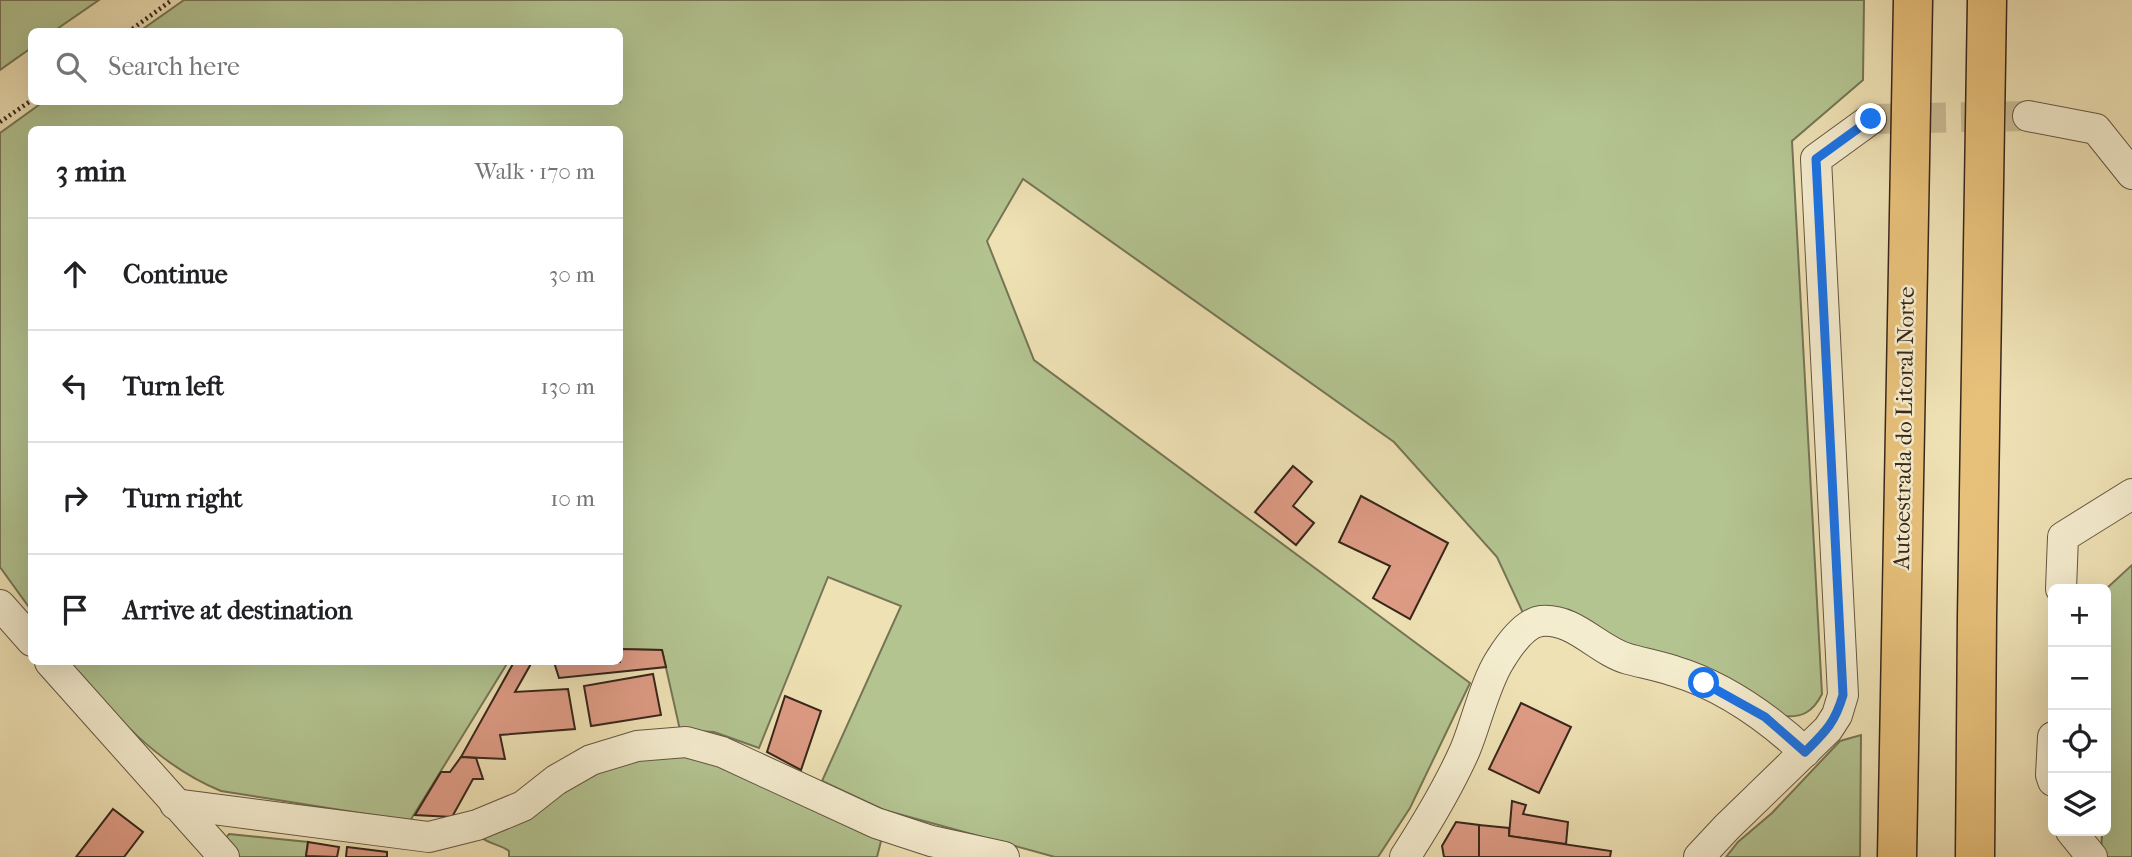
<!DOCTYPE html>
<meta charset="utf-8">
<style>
body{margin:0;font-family:"IM FELL French Canon",serif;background:#f2f2f2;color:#202124}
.controls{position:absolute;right:21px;bottom:21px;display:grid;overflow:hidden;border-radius:10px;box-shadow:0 7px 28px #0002}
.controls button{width:63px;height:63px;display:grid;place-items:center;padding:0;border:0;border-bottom:2px solid #e0e0e0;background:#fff;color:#202124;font:35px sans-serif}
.stop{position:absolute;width:21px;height:21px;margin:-16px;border:5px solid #1a73e8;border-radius:50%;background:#fff}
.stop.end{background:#1a73e8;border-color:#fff;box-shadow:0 2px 7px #0008}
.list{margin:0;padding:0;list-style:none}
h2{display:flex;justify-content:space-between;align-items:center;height:91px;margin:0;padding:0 28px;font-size:30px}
h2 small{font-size:23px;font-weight:400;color:#757577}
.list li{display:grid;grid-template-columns:46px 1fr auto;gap:21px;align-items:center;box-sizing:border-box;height:112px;padding:0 28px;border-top:2px solid #e0e0e0}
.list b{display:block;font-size:26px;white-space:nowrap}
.list em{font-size:23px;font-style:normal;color:#757577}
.icon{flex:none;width:38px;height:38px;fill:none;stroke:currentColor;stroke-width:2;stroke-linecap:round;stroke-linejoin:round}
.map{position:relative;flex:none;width:2132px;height:857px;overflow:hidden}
.search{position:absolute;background:#fff;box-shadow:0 7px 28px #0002;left:28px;top:28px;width:595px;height:77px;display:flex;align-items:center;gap:18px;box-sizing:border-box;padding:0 24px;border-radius:10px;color:#757577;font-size:26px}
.panel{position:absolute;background:#fff;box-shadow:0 7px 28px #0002;left:28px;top:126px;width:595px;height:539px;border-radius:10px}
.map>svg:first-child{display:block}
.green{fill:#b3c491;stroke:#767556;stroke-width:2}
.building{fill:#de9b85;stroke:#38261b;stroke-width:2}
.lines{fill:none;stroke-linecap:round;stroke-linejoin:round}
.minor-tunnel{stroke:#cabc95;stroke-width:30;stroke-dasharray:30 15;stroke-linecap:butt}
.minor-casing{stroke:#665541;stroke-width:32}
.motorway-casing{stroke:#38261b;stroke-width:41}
.path{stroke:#38261b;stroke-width:4.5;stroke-dasharray:2 3.5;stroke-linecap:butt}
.minor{stroke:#f4ecce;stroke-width:30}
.motorway{stroke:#e7c07a;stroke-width:38}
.route{stroke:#1a73e8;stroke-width:9}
.labels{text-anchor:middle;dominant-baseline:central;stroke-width:5;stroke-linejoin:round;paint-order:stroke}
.street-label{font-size:23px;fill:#38261b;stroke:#f4ecce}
</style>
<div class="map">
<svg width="2132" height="857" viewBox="0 0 2132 857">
<rect width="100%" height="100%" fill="#eee1b4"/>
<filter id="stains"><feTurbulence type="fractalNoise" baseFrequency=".00286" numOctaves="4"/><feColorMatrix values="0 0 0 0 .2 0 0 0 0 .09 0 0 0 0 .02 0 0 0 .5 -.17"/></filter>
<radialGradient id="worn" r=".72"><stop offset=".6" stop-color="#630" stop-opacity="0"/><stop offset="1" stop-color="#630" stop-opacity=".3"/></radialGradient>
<g class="green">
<path d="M 0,0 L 99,0 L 54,31 L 32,32 L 31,48 L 0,70 Z"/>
<path d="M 184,0 L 1864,0 L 1863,80 L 1792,141 L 1822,694 C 1813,712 1802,718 1783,716 L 1644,648 L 1523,613 L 1497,557 L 1394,442 L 1023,179 L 987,241 L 1034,360 L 1470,683 L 1410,808 L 1378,857 L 1055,857 L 884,810 L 822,781 L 901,606 L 828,577 L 759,748 L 714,732 L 680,730 L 662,650 L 620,649 L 620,130 L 32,130 L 31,610 L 0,567 L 0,133 L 43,102 L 620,102 L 620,32 L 140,31 Z"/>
<path d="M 2132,565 L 2132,857 L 2101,857 L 2102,831 L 2106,831 L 2106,589 Z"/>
<path d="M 69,662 L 508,662 L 410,821 L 221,791 C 157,765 112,713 69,662 Z"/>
<path d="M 1861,735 L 1860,857 L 1726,857 L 1738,842 L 1772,813 L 1840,741 Z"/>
<path d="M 686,753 L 883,833 L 877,857 L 509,857 L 509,851 C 500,844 487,844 480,836 L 598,766 Z"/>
<path d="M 229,834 L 308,842 L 306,856 L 312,857 L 237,857 L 225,839 Z"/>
</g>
<g class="building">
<path d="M 1293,466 L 1312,482 L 1293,506 L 1314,523 L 1296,545 L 1255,512 Z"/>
<path d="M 1361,496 L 1448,543 L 1410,619 L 1373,598 L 1390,566 L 1339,542 Z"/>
<path d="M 620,649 L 662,650 L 666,667 L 559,678 L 554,662 L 620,662 Z"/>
<path d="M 514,662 L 532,662 L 515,692 L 568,689 L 575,729 L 500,735 L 505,759 L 461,757 Z"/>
<path d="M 653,674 L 661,715 L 591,726 L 584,686 Z"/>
<path d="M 785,696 L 821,711 L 801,770 L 767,752 Z"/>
<path d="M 1521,703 L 1571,727 L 1539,793 L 1489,769 Z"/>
<path d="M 461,757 L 476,758 L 483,779 L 473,779 L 452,817 L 415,815 L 441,772 L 450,772 Z"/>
<path d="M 1512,801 L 1526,805 L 1523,814 L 1568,822 L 1566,844 L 1509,836 Z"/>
<path d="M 113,809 L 143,832 L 124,857 L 76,857 Z"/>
<path d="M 1456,822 L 1479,825 L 1479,857 L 1444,857 L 1442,846 Z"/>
<path d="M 1479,825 L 1509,828 L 1509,836 L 1611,851 L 1610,857 L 1479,857 Z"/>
<path d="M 308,842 L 339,847 L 337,857 L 306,856 Z"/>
<path d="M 347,847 L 387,852 L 387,857 L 346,857 Z"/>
</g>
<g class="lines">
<path class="minor-tunnel" d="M 1871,119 L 2028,116"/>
<g class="minor-casing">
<g id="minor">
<path d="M 2028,116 L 2096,129 L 2132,174"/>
<path d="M 2061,589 L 2063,537 L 2132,494"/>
<path d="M 0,605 L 32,641"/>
<path d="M 50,662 L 224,857"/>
<path d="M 2053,737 L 2051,775 L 2053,781"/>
<path d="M 175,804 L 429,837 L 477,825 L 523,806 L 556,780 L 591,760 L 637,746 L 686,742 L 722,752 L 876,823 L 931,841 L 1004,857"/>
<path d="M 2071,831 L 2092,857"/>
<path d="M 1405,857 C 1425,826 1450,784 1465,750 C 1476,724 1485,683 1500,660 C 1508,647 1524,623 1541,621 C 1575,618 1597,650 1628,659 C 1643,663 1659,666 1674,671 C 1724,686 1767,717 1805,752"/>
<path d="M 1699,857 L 1727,827 L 1828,729 L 1837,715 L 1843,695 L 1816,159 L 1871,119"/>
</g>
</g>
<g class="motorway-casing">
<g id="motorway">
<path d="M 1897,857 L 1913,0"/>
<path d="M 1975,857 L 1977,617 L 1987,0"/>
</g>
</g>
<g class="path">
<path d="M 128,32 L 172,0"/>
<path d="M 0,122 L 32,100"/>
</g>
<use href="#minor" class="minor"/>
<use href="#motorway" class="motorway"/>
</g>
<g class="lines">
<path class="route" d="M 1704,683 L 1765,717 L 1805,752 C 1825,732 1835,723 1843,695 L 1816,159 L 1871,119"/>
</g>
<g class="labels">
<g class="street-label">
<text transform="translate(1904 428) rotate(-89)">Autoestrada do Litoral Norte</text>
</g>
</g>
<rect width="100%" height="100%" filter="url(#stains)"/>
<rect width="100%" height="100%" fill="url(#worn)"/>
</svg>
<div class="controls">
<button>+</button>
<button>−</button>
<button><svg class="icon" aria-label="locate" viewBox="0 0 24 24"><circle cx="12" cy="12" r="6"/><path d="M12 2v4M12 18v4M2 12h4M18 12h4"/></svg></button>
<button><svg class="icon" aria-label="layers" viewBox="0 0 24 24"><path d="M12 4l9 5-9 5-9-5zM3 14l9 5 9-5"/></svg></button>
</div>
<div class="stop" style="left:1704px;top:683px"></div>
<div class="stop end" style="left:1871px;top:119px"></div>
<div class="search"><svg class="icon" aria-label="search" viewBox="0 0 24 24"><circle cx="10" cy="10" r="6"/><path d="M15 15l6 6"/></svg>Search here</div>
<section class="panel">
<h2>3 min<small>Walk · 170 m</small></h2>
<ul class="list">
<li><svg class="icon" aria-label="ahead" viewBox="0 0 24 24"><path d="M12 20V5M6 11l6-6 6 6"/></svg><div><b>Continue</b></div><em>30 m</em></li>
<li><svg class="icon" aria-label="left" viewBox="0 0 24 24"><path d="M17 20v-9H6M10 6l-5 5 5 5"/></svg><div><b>Turn left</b></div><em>130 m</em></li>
<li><svg class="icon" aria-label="right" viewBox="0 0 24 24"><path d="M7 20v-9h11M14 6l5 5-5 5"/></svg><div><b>Turn right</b></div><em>10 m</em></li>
<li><svg class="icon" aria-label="arrive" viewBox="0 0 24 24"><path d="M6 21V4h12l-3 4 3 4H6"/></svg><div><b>Arrive at destination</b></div></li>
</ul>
</section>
</div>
